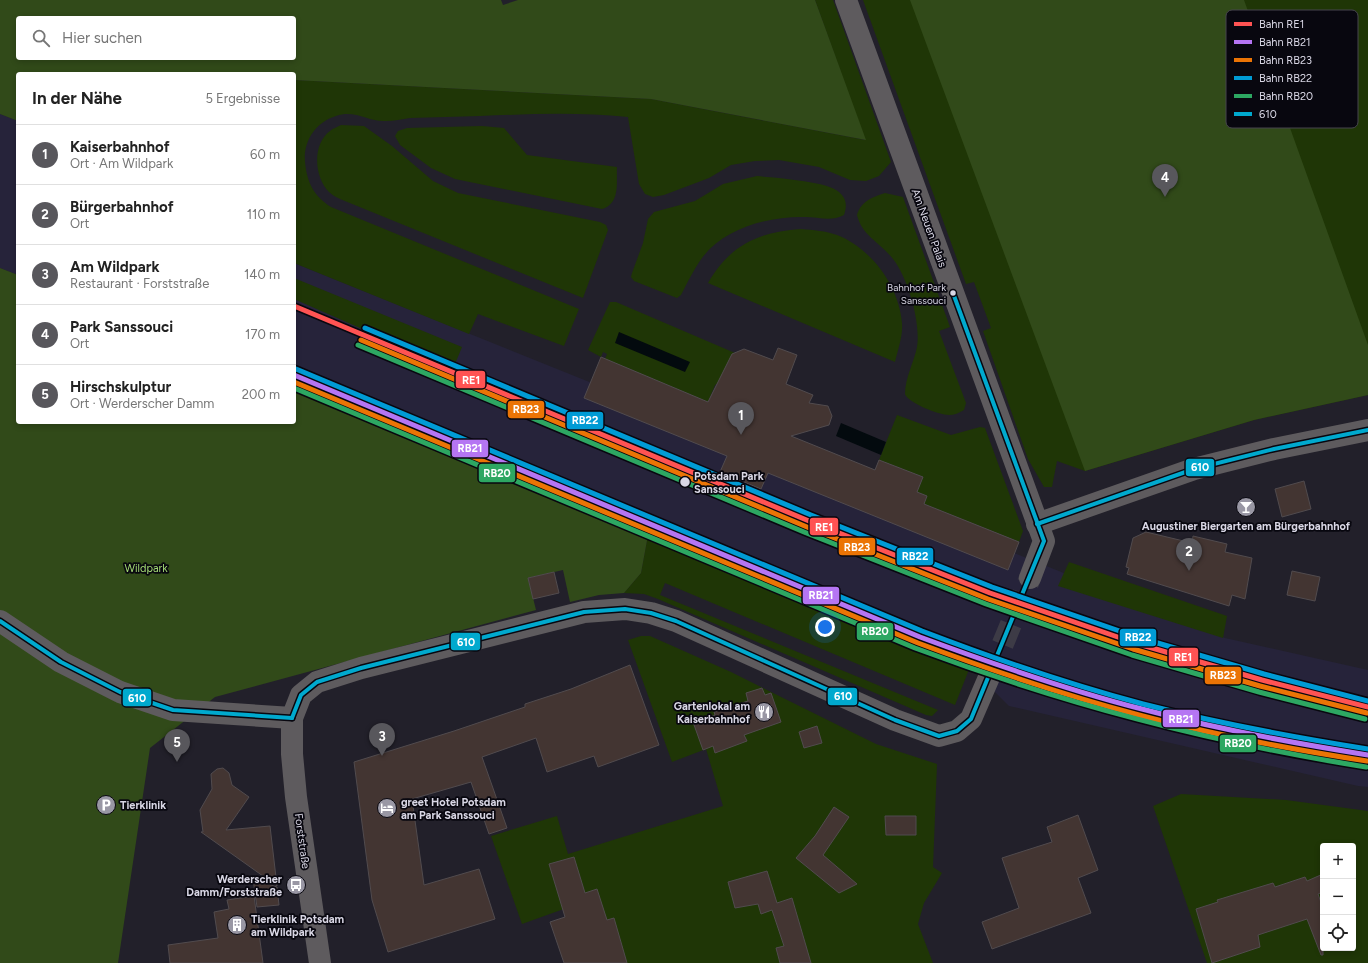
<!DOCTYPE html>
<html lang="de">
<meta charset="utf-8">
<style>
body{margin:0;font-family:Figtree,sans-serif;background:#f2f2f2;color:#222}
.controls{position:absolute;right:12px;bottom:12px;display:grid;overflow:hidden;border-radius:4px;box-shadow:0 2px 6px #0003}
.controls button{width:36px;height:36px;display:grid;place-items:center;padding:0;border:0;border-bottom:1px solid #e0e0e0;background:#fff;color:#222;font:20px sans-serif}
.you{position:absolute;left:825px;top:627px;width:14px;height:14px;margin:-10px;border:3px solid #fff;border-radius:50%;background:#1a73e8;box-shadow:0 0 0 6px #1a73e833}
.badge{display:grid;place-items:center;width:26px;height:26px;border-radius:50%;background:#58575c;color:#fff;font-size:13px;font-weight:700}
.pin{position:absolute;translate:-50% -33px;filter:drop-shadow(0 1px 2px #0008)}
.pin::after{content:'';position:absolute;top:21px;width:14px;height:12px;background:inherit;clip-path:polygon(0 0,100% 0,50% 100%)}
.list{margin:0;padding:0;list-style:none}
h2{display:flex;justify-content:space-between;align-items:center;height:52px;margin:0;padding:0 16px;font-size:17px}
h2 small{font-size:13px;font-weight:400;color:#767676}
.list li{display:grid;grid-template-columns:26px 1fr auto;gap:12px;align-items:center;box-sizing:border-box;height:60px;padding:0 16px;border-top:1px solid #e0e0e0}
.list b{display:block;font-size:15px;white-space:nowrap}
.list p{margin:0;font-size:13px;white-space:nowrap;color:#767676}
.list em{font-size:13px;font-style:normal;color:#767676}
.icon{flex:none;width:22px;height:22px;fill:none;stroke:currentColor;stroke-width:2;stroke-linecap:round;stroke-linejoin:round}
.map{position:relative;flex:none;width:1368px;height:963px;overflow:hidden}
.search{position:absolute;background:#fff;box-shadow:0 2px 6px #0003;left:16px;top:16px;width:280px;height:44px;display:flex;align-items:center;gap:10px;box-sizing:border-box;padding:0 14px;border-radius:4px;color:#767676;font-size:15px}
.panel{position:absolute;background:#fff;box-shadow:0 2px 6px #0003;left:16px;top:72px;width:280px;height:352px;border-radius:4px}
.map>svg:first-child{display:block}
.built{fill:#26233a}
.green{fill:#1f3606;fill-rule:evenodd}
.forest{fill:#314a19;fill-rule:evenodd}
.water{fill:#030a0e}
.building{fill:#433532;stroke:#514b4e}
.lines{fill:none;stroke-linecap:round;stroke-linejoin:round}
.secondary-tunnel{stroke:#3d3b46;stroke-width:22;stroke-dasharray:22 11;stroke-linecap:butt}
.secondary{stroke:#5e5b5e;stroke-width:22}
.bus-1-casing{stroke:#08070f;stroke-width:7}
.bus-1{stroke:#00a9ce;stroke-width:4}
.rail-1-casing{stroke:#08070f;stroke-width:8}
.rail-2-casing{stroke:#08070f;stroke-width:8}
.rail-3-casing{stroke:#08070f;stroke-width:8}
.rail-4-casing{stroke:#08070f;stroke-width:8}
.rail-5-casing{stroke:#08070f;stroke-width:8}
.rail-1{stroke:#ff5353;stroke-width:5}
.rail-2{stroke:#b575f3;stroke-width:5}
.rail-3{stroke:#eb7405;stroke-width:5}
.rail-4{stroke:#009bd5;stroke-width:5}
.rail-5{stroke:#2da762;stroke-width:5}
.bus-dot{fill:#d9d7e5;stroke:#08070f;stroke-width:1.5}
.labels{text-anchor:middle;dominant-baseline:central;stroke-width:3.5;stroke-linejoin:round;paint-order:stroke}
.bus-label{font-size:10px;fill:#d9d7e5;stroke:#08070f;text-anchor:end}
.street-label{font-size:11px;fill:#d9d7e5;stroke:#08070f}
.stop-label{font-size:11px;font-weight:bold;fill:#d9d7e5;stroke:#08070f;text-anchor:start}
.poi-label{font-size:11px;font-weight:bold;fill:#d9d7e5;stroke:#08070f;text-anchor:start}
.park-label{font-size:11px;fill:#a4db75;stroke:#08070f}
.key{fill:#08070f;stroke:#47454f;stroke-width:1}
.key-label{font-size:11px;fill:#d9d7e5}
.line-badge{stroke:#08070f;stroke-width:1.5}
.badge-label{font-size:11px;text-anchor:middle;font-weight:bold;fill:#fff}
</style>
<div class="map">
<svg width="1368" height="963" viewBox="0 0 1368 963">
<rect width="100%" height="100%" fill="#22202a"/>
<g class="built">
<path d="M 0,114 L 18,121 L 18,275 L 0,268 Z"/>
<path d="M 294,263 L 1225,638 L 1368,670 L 1368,787 L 1358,786 L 1009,706 L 970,667 L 294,390 Z"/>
</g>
<g class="green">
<path d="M 815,0 L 833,0 L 891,162 L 879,176 L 866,181 L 850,180 L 819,167 L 779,160 L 755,161 L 731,165 L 709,178 L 664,195 L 653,197 L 645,194 L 639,184 L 628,117 C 579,112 530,114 480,116 C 457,117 433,117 410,118 C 402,119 394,121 386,121 C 368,122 355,109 336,116 C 316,122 303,141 305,162 C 307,183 314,196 331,207 L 579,309 L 564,346 L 478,314 L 469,334 L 294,263 L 294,80 L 651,99 L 865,140 Z"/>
<path d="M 863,0 L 1368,0 L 1368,395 L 1254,420 L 1085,471 L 1057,461 L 1052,487 L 1044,487 L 1028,459 L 983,331 L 991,328 L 974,282 L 966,284 Z"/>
<path d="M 341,125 L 364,126 L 392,146 L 433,181 L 458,193 L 600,222 L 606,225 L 608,230 L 583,298 L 340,199 C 336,197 332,195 329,192 C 314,177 312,144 330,131 C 333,128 338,127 341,125 Z"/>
<path d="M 482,126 L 504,128 L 527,155 L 617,167 C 616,182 621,203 602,209 L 455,179 L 431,168 L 400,145 L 395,136 L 398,131 L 407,128 Z"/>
<path d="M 757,176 C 775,178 827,181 839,192 C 847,199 847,206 844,215 C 831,222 819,217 805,217 C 770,216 724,228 702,258 C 694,269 687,283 681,295 L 677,298 L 634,281 L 631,277 L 632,273 L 643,243 L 648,219 L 654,212 L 695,201 L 723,184 Z"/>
<path d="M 885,193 L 903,197 L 950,327 L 939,331 L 966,403 L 964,410 C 959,413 954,415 949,415 C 939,415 908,403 905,394 C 905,378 914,362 917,347 C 921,323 908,278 893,259 C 881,243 862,236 857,215 C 861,201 873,197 885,193 Z"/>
<path d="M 801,229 C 813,230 826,231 837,235 C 871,248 899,286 902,323 C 903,336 898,349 895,362 L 708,283 C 730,245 758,232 801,229 Z"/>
<path d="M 294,278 L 462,347 L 453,369 L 294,299 Z"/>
<path d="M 610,302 L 616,302 L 735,353 L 732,354 L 719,382 L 715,385 L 708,402 L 605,359 L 607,354 L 603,352 L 601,357 L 588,350 Z"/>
<path d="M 897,415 L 951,435 L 980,427 L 985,428 L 1023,531 L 1019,542 L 924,504 L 927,496 L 917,492 L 923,477 L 879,460 Z"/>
<path d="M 648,535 L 970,667 L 955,705 L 665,583 L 660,595 L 938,710 L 932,716 L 926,715 L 658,599 L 644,594 L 624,593 L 641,573 Z"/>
<path d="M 1069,562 L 1227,616 L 1223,638 L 1058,586 Z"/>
<path d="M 641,636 L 650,636 L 731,672 L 876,744 L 937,764 L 933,867 L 942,873 L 924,903 L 918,924 L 933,963 L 606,963 L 586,901 L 522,924 L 491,836 L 557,816 L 568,854 L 723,806 L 706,749 L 672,762 L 628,640 Z"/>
<path d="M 1181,794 L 1286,800 L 1368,811 L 1368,963 L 1207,963 L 1153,806 ZM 1323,846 L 1353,846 L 1353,948 L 1323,948 Z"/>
</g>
<g class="forest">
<path d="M 0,0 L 501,0 L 503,5 L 518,0 L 815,0 L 866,140 L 651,99 L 294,80 L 294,74 L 18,74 L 18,121 L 0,114 ZM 18,18 L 294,18 L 294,58 L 18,58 Z"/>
<path d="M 910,0 L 1244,0 L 1368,345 L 1368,395 L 1254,420 L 1085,471 Z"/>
<path d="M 0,268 L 18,275 L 18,422 L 294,422 L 294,390 L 648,535 L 641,573 L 624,593 L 599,595 L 570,602 L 563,570 L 528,578 L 536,610 L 215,697 L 150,748 L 118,963 L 0,963 Z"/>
</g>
<g class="water">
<path d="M 619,332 L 690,362 L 685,372 L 615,343 Z"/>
<path d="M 841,423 L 886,442 L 881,455 L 836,436 Z"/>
</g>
<g class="building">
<path d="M 778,348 L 797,355 L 786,384 L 813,395 L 809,403 L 828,406 L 832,416 L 829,425 L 791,436 L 875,470 L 879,460 L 923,477 L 917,492 L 927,496 L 924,504 L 1019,542 L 1008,570 L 768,473 L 761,489 L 720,472 L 727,456 L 584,398 L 601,357 L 708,402 L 732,354 L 744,349 L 773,360 Z"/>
<path d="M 1304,481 L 1311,509 L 1282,517 L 1275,489 Z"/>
<path d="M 1146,532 L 1192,543 L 1193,536 L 1227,544 L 1225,552 L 1252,558 L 1245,599 L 1232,595 L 1229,606 L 1127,574 L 1129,568 L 1126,567 L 1133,538 Z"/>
<path d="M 1292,571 L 1320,577 L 1315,601 L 1287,595 Z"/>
<path d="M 554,572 L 559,593 L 533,599 L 528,578 Z"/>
<path d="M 630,665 L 659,745 L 598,767 L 594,756 L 547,772 L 536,738 L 482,757 L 507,828 L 489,834 L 471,782 L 412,799 L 424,885 L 479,869 L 495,919 L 388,952 L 372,900 L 354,762 L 454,731 L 525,707 L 525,704 L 571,689 Z"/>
<path d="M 762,688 L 765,695 L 771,693 L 781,722 L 744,735 L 747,741 L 715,753 L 713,746 L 703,750 L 693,722 L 715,715 L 714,712 L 748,701 L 746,693 Z"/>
<path d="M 817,726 L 822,743 L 804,748 L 799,732 Z"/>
<path d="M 223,768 L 229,773 L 232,785 L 249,797 L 226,830 L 270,826 L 277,886 L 201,832 L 203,832 L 200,810 L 212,789 L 211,774 L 217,769 Z"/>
<path d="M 834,807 L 849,817 L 823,855 L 857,884 L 839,893 L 796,858 L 815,836 Z"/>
<path d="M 1078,815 L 1098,870 L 1078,878 L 1091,913 L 992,949 L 982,922 L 1019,908 L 1002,858 L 1052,842 L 1047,827 Z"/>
<path d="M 885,816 L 916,816 L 916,835 L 886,835 Z"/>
<path d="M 574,857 L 585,893 L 597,889 L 607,920 L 614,918 L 627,963 L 564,963 L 550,922 L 565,917 L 549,864 Z"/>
<path d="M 767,871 L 777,903 L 792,898 L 811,963 L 780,963 L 776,948 L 784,946 L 772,910 L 761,914 L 758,904 L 735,908 L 728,882 Z"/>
<path d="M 1323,874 L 1323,892 L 1318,894 L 1323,908 L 1323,955 L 1321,955 L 1307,919 L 1258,935 L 1260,947 L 1212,963 L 1196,909 L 1218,902 L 1217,900 L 1273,883 L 1275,887 L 1305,877 L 1307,881 Z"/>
<path d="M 253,879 L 277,887 L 279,905 L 257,907 Z"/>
<path d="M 254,896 L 263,963 L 170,963 L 168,945 L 218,938 L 214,912 L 229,909 L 227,900 Z"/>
</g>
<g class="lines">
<path class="secondary-tunnel" d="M 990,675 L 1030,578"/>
<g class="secondary">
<path d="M 846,0 L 1044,541 L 1030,578"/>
<path d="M 1037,524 L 1194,469 L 1274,449 L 1368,430"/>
<path d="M 0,621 L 61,662 L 120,692 L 173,710 L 292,718"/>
<path d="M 320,963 L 296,797 L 292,754 L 292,718 L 301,695 L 317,682 L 361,668 L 584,612 L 625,609 L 651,613 L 676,621 L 895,720 L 939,736 L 957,731 L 971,719 L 990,675"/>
</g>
<g class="bus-1-casing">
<g id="bus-1">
<path d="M 1037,524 L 1194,469 L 1274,449 L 1368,430"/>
<path d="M 0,621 L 61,662 L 120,692 L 173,710 L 292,718"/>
<path d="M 292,718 L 301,695 L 317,682 L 361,668 L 584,612 L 625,609 L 651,613 L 676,621 L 895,720 L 939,736 L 957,731 L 971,719 L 1044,541 L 953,293"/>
</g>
</g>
<use href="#bus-1" class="bus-1"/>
<g class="rail-1-casing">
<path id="rail-1" d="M 294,306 L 809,521 L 990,593 L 1135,643 L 1262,680 L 1368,707"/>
</g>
<g class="rail-2-casing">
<path id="rail-2" d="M 294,375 L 920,637 C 993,664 1067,690 1142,709 C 1217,729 1292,743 1368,755"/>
</g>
<g class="rail-3-casing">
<g id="rail-3">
<path d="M 361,340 L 807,527 L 988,599 L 1133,649 L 1260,686 L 1367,713"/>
<path d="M 294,382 L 918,643 C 990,670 1064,695 1139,715 C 1214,735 1290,749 1367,761"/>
</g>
</g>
<g class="rail-4-casing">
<g id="rail-4">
<path d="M 365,328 L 811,515 L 992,587 L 1137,637 L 1264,674 L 1368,701"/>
<path d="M 296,369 L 922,631 C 995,659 1068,684 1143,704 C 1217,723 1292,737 1368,749"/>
</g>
</g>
<g class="rail-5-casing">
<g id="rail-5">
<path d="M 358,345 L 804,532 L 986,604 L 1132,655 L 1259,692 L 1365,719"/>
<path d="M 294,388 L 915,648 C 1065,704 1208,742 1366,767"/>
</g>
</g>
<use href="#rail-1" class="rail-1"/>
<use href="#rail-2" class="rail-2"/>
<use href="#rail-3" class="rail-3"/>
<use href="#rail-4" class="rail-4"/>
<use href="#rail-5" class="rail-5"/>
</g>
<defs>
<g id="bar-disc" transform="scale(1)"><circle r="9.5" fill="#9997a4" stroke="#08070f"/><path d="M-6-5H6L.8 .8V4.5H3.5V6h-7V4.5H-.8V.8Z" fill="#fff"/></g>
<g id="restaurant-disc" transform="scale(1)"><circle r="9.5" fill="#9997a4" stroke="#08070f"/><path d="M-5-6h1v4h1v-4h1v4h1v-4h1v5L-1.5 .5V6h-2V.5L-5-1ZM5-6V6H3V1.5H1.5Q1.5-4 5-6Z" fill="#fff"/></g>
<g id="parking-disc" transform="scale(1)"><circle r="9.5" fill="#9997a4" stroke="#08070f"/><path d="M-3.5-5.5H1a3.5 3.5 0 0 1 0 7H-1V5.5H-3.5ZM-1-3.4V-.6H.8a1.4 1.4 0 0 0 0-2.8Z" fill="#fff"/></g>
<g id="hotel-disc" transform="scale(1)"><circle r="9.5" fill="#9997a4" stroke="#08070f"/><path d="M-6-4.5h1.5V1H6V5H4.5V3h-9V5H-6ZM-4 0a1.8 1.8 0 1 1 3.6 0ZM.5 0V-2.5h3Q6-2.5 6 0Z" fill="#fff"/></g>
<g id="bus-disc" transform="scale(1)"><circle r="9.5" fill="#9997a4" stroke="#08070f"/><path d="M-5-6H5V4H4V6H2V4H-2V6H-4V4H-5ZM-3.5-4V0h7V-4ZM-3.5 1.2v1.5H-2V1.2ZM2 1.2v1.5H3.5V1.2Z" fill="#fff"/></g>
<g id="building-disc" transform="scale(1)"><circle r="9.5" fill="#9997a4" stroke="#08070f"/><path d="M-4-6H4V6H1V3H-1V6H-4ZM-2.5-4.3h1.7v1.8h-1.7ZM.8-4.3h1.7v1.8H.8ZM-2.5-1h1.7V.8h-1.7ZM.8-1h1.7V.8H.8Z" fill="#fff"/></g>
</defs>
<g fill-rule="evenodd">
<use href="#bar-disc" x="1246" y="507"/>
<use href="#restaurant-disc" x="764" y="712"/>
<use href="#parking-disc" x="106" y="805"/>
<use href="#hotel-disc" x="387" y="808"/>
<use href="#bus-disc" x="296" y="885"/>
<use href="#building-disc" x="237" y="925"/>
</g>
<g class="bus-dot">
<circle cx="953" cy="293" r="3.5"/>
<circle cx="685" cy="482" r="5.5"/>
</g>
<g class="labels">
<g class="bus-label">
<text x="946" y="287">Bahnhof Park<tspan x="946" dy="13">Sanssouci</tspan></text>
</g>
<g class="street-label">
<text transform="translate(929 228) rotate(70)">Am Neuen Palais</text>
<text transform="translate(302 841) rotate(82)">Forststraße</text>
</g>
<g class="stop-label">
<text x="694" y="476">Potsdam Park<tspan x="694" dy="13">Sanssouci</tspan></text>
</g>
<g class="poi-label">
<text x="1246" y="526" text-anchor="middle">Augustiner Biergarten am Bürgerbahnhof</text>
<text x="750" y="706" text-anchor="end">Gartenlokal am<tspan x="750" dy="13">Kaiserbahnhof</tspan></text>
<text x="401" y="802">greet Hotel Potsdam<tspan x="401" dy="13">am Park Sanssouci</tspan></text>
<text x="120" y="805">Tierklinik</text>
<text x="282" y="879" text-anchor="end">Werderscher<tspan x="282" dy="13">Damm/Forststraße</tspan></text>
<text x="251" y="919">Tierklinik Potsdam<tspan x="251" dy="13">am Wildpark</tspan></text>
</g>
<g class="park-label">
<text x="146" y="568">Wildpark</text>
</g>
</g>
<rect x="1226" y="10" width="132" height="118" rx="6" class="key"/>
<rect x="1234" y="22" width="18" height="4" fill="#ff5353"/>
<rect x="1234" y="40" width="18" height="4" fill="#b575f3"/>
<rect x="1234" y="58" width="18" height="4" fill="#eb7405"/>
<rect x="1234" y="76" width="18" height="4" fill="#009bd5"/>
<rect x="1234" y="94" width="18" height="4" fill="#2da762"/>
<rect x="1234" y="112" width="18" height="4" fill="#00a9ce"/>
<g class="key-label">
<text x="1259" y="28">Bahn RE1</text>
<text x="1259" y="46">Bahn RB21</text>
<text x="1259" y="64">Bahn RB23</text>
<text x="1259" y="82">Bahn RB22</text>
<text x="1259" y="100">Bahn RB20</text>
<text x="1259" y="118">610</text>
</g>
<g class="line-badge">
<rect x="455" y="370" width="31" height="19" rx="4" fill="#ff5353"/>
<rect x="507" y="400" width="38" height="19" rx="4" fill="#eb7405"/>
<rect x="566" y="411" width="38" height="19" rx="4" fill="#009bd5"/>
<rect x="451" y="439" width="38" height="19" rx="4" fill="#b575f3"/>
<rect x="1185" y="458" width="30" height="19" rx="4" fill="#00a9ce"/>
<rect x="478" y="463" width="38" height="20" rx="4" fill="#2da762"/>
<rect x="809" y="517" width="30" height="19" rx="4" fill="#ff5353"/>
<rect x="838" y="537" width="38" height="19" rx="4" fill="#eb7405"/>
<rect x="896" y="547" width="38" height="19" rx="4" fill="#009bd5"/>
<rect x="802" y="586" width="38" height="19" rx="4" fill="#b575f3"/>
<rect x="856" y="622" width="38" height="19" rx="4" fill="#2da762"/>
<rect x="1119" y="628" width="38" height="19" rx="4" fill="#009bd5"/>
<rect x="450" y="632" width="31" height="19" rx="4" fill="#00a9ce"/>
<rect x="1168" y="647" width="31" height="20" rx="4" fill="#ff5353"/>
<rect x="1204" y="666" width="38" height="19" rx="4" fill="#eb7405"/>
<rect x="827" y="687" width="31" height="19" rx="4" fill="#00a9ce"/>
<rect x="122" y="688" width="30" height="19" rx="4" fill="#00a9ce"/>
<rect x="1162" y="709" width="38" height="19" rx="4" fill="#b575f3"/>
<rect x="1219" y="734" width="38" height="19" rx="4" fill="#2da762"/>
</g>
<g class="badge-label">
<text x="471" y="384">RE1</text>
<text x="526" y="413">RB23</text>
<text x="585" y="424">RB22</text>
<text x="470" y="452">RB21</text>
<text x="1200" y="471">610</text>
<text x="497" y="477">RB20</text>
<text x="824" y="531">RE1</text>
<text x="857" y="551">RB23</text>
<text x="915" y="560">RB22</text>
<text x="821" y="599">RB21</text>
<text x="875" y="635">RB20</text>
<text x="1138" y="641">RB22</text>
<text x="466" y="646">610</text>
<text x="1183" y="661">RE1</text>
<text x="1223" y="679">RB23</text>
<text x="843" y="700">610</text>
<text x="137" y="702">610</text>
<text x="1181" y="723">RB21</text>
<text x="1238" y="747">RB20</text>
</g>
</svg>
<div class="controls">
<button>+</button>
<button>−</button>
<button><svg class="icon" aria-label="locate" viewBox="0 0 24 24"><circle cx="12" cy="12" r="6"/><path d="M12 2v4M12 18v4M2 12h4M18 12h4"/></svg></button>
</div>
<div class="you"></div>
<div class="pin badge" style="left:741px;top:435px">1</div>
<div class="pin badge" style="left:1189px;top:571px">2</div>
<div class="pin badge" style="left:382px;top:756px">3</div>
<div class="pin badge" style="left:1165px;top:197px">4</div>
<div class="pin badge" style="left:177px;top:762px">5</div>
<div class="search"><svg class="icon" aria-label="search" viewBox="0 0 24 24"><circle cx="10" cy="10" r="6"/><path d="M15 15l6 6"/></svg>Hier suchen</div>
<section class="panel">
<h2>In der Nähe<small>5 Ergebnisse</small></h2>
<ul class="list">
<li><span class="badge">1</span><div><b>Kaiserbahnhof</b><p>Ort · Am Wildpark</p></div><em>60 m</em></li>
<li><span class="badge">2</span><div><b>Bürgerbahnhof</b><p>Ort</p></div><em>110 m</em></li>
<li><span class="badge">3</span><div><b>Am Wildpark</b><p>Restaurant · Forststraße</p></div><em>140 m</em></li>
<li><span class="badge">4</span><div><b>Park Sanssouci</b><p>Ort</p></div><em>170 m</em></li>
<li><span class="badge">5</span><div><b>Hirschskulptur</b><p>Ort · Werderscher Damm</p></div><em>200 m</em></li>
</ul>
</section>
</div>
